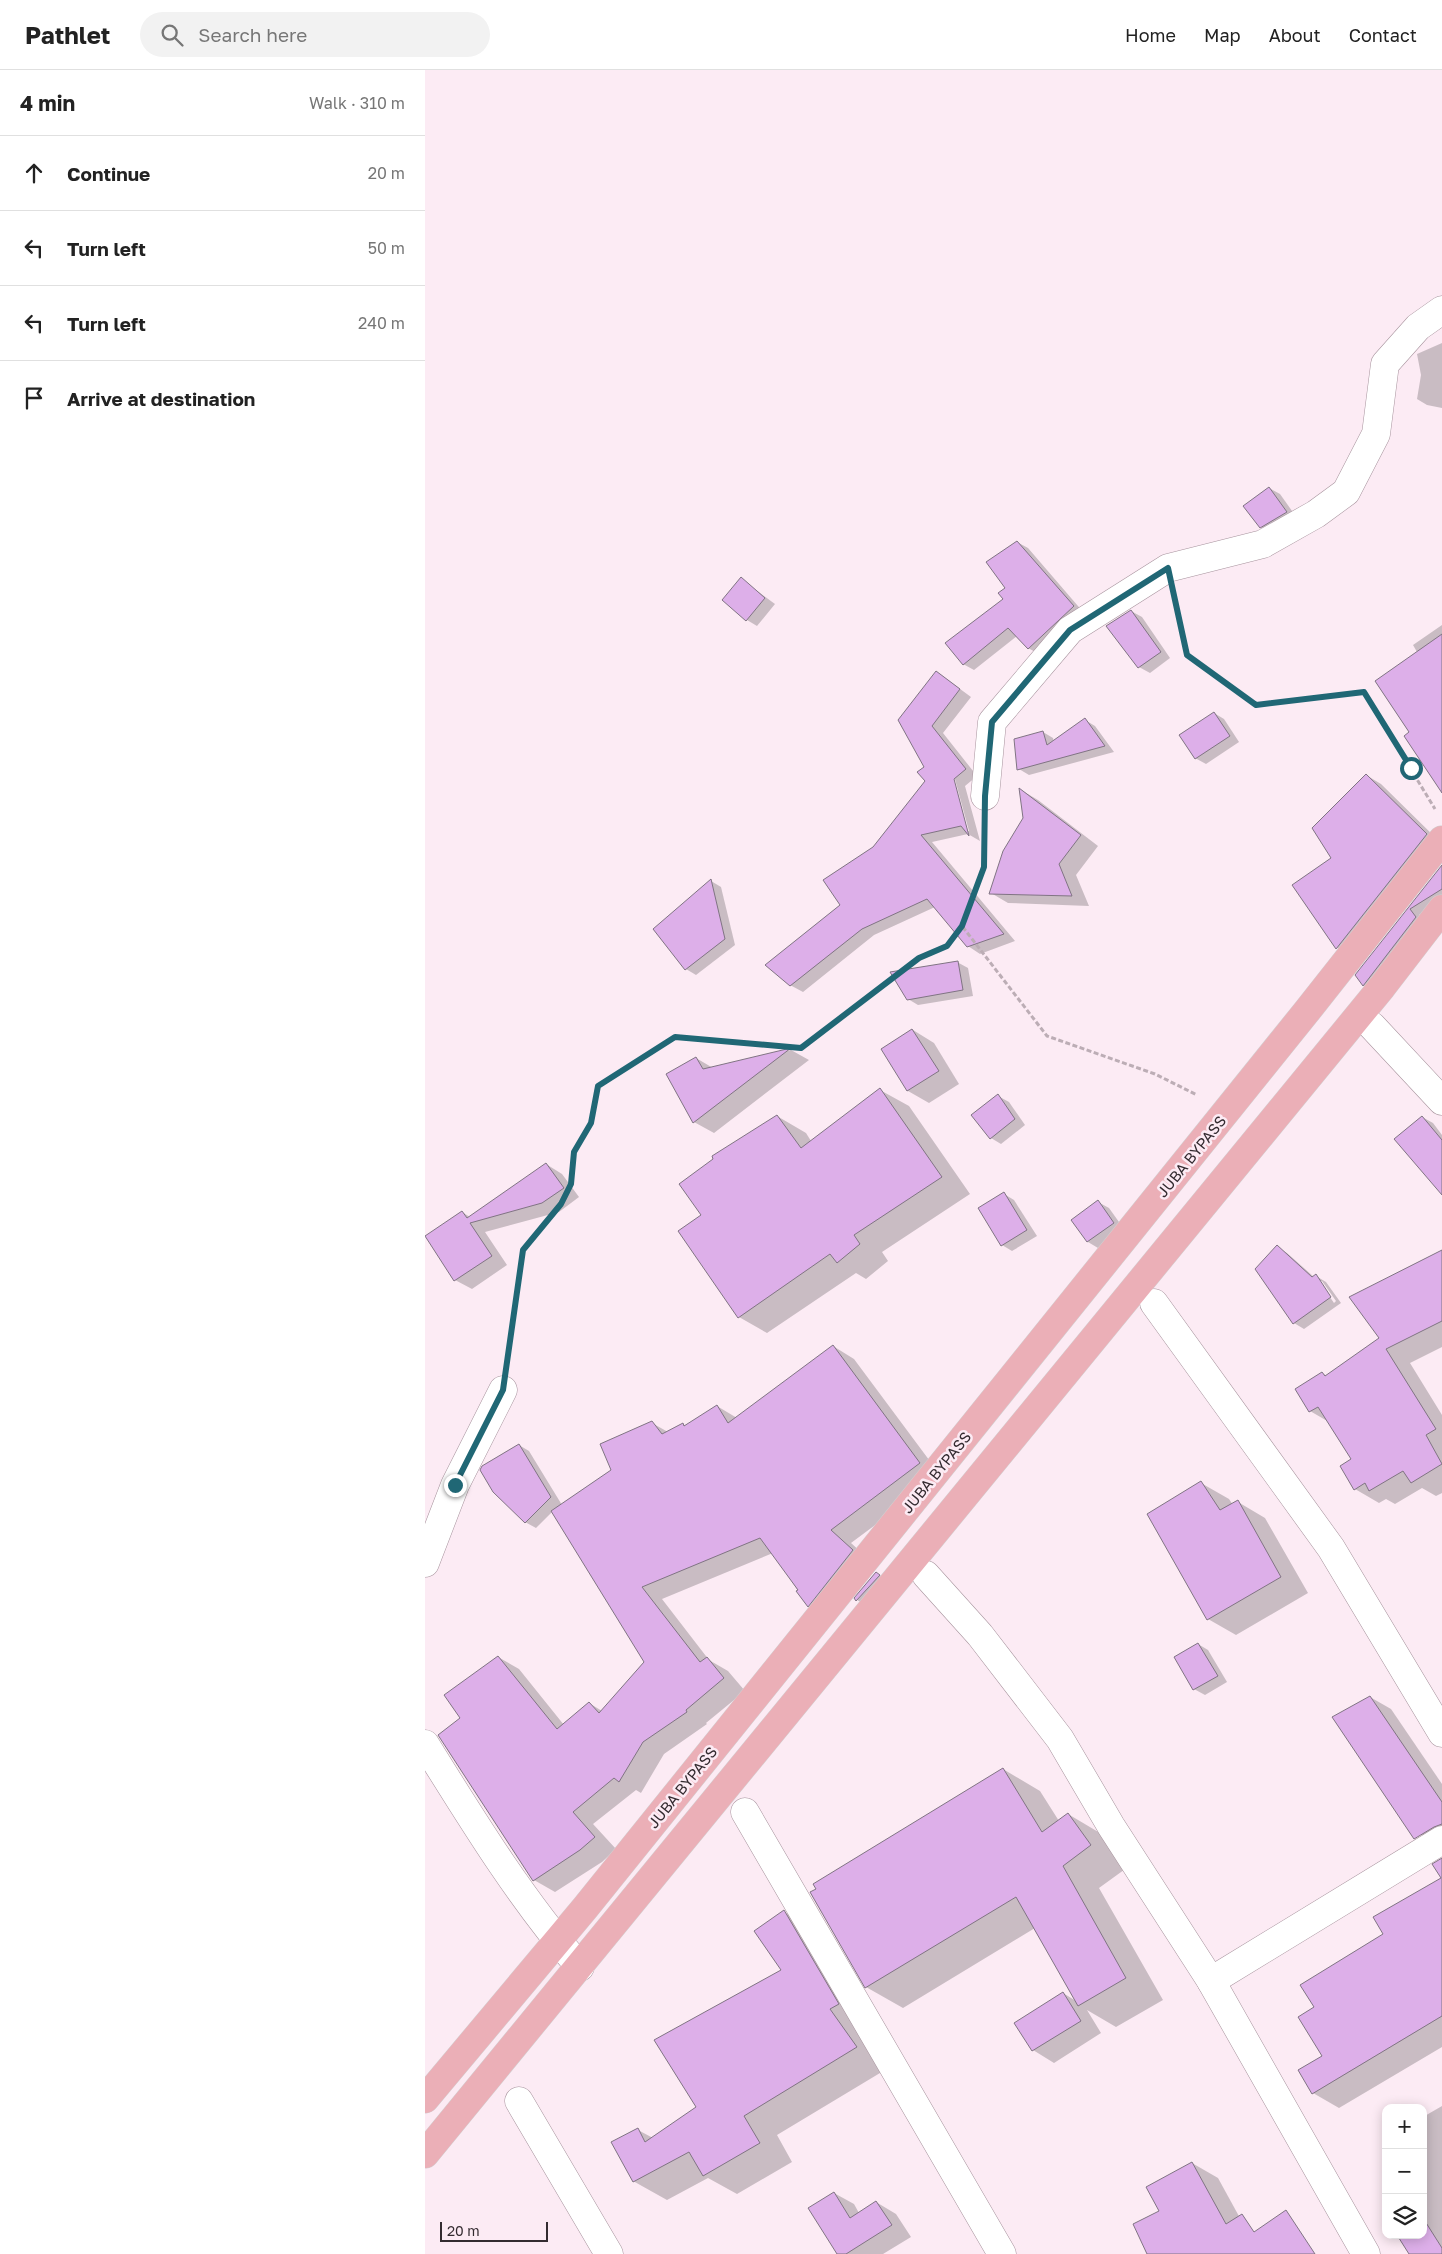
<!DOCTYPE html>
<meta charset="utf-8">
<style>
body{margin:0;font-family:"Golos Text",sans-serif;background:#f2f2f2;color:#222}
.controls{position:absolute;right:15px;bottom:15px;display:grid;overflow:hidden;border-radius:10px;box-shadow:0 2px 12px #0003}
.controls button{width:45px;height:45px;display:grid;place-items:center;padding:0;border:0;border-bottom:1px solid #e0e0e0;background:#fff;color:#222;font:25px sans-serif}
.scale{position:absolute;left:15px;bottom:12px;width:108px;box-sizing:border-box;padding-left:5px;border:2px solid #342b30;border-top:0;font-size:14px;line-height:18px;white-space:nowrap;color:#342b30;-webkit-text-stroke:4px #fcebf4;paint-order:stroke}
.stop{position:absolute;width:15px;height:15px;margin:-11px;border:4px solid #206775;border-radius:50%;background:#fff}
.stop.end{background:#206775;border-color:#fff;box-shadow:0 1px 5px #0008}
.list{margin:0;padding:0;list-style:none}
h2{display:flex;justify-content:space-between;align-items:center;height:65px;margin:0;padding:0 20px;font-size:21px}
h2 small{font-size:16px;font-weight:400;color:#767676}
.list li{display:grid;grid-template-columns:32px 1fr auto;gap:15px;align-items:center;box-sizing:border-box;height:75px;padding:0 20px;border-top:1px solid #e0e0e0}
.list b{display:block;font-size:19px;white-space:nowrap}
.list em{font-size:16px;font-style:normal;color:#767676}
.icon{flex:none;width:28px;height:28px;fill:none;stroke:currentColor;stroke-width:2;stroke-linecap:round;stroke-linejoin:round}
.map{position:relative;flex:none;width:1017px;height:2184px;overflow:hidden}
header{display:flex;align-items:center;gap:30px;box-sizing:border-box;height:70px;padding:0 25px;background:#fff;border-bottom:1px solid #e0e0e0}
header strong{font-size:24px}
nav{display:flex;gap:28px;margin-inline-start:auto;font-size:18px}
.search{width:350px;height:45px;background:#f2f2f2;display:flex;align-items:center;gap:12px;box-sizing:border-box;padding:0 18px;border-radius:28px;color:#767676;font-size:19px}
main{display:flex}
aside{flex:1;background:#fff}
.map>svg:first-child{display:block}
.shadow{fill:#0003;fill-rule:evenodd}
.building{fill:#ddafe9;stroke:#807483}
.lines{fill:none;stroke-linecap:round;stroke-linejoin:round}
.minor-casing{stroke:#a7939d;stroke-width:29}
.major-casing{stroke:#d2d0d1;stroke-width:29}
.path{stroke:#bcadb5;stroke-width:3;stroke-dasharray:5 2.5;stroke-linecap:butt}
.minor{stroke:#fff;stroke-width:28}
.major{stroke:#ebafb7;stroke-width:28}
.route{stroke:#206775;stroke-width:6}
.labels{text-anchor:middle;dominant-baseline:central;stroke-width:5;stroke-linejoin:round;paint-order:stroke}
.street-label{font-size:15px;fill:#342b30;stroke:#fcebf4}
</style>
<header>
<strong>Pathlet</strong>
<div class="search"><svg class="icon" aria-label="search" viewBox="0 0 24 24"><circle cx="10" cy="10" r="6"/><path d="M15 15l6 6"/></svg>Search here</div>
<nav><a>Home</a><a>Map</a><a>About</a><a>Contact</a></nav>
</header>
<main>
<aside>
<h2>4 min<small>Walk · 310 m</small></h2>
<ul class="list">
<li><svg class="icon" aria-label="ahead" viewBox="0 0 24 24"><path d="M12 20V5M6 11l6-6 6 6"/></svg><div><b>Continue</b></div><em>20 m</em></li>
<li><svg class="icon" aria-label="left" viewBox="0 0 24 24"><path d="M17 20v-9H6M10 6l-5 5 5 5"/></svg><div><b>Turn left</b></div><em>50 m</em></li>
<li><svg class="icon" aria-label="left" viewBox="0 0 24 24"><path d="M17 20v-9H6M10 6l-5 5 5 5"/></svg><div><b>Turn left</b></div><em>240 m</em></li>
<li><svg class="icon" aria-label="arrive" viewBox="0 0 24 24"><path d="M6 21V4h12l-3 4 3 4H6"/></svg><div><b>Arrive at destination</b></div></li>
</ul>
</aside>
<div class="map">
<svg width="1017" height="2184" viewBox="0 0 1017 2184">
<rect width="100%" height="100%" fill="#fcebf4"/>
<g class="shadow">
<path d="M 1017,273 L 1017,338 L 1002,335 L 992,329 L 996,305 L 992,284 Z"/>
<path d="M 844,418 L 855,424 L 872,448 L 846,463 L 836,457 Z"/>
<path d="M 592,472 L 603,478 L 659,543 L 614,584 L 603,578 L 592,566 L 549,600 L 538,594 L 580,529 Z"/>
<path d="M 316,509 L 350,534 L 332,556 L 322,550 Z"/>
<path d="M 706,541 L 717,547 L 745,588 L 725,603 L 714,597 Z"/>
<path d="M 1017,555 L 1017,720 L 986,663 L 992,582 L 988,575 Z"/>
<path d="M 512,602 L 546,627 L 518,663 L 552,706 L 540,716 L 555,771 L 543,764 L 507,772 L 590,871 L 555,884 L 543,876 L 510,837 L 449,865 L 378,922 L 365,915 L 417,835 L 449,778 L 502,711 L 500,697 ZM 528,702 L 544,761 L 541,761 L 526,703 Z"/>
<path d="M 789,643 L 799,649 L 814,672 L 781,694 L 770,688 Z"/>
<path d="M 660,650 L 670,656 L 689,682 L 604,705 L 594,699 L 618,662 L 628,668 L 629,672 Z"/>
<path d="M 941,705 L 956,714 L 1016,773 L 927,886 L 912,878 L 869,815 L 907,788 Z"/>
<path d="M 596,720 L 613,730 L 673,776 L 651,805 L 664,836 L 583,833 L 566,823 L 599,748 Z"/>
<path d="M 1017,797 L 1017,831 L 994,845 L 1001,853 L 949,921 L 938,915 L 932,905 Z"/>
<path d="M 286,811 L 296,817 L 310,875 L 271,905 L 261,899 Z"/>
<path d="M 532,892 L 543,898 L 548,926 L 493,935 L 483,929 Z"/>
<path d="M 488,960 L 509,973 L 534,1014 L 504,1033 L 483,1021 L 458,979 Z"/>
<path d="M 366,980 L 384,990 L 289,1063 L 269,1052 L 243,1004 L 271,988 L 288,998 Z"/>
<path d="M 455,1020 L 484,1036 L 545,1124 L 457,1182 L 463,1191 L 441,1209 L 431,1203 L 342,1263 L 314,1247 L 278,1146 L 290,1089 L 352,1046 L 381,1063 L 386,1071 Z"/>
<path d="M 573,1026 L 584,1032 L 600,1055 L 576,1074 L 566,1068 Z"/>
<path d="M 997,1047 L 1008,1053 L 1017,1065 L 1017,1090 Z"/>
<path d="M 121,1094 L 137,1104 L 154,1127 L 134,1142 L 60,1162 L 82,1195 L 47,1219 L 30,1210 L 37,1142 L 45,1147 Z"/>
<path d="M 579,1124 L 589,1130 L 612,1166 L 587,1181 L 577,1175 Z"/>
<path d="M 673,1132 L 684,1138 L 699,1159 L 673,1178 L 663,1172 Z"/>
<path d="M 852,1177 L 862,1183 L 889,1207 L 891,1206 L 901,1212 L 916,1233 L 879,1259 L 869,1253 ZM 894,1211 L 897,1211 L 911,1231 L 909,1233 Z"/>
<path d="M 1017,1181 L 1017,1277 L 985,1293 L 1017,1345 L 1017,1423 L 1011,1426 L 997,1418 L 970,1434 L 961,1429 L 954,1433 L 930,1419 L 928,1390 L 904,1352 L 885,1341 L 897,1303 L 902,1306 L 955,1268 Z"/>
<path d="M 408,1276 L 429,1289 L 516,1406 L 426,1473 L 448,1493 L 405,1548 L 383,1536 L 348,1483 L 237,1529 L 284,1590 L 303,1601 L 320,1621 L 281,1653 L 282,1654 L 239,1684 L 216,1723 L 211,1720 L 168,1754 L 191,1779 L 177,1792 L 130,1822 L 109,1810 L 37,1648 L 73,1587 L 94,1599 L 139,1655 L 164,1633 L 177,1641 L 221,1592 L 128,1441 L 111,1458 L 100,1452 L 94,1375 L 104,1381 L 137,1435 L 188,1400 L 227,1353 L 243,1362 L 258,1354 L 261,1356 L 292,1336 L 312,1348 Z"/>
<path d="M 776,1413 L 804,1429 L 808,1435 L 813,1432 L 840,1448 L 883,1523 L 811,1565 L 783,1549 Z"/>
<path d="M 451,1503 L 462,1509 L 443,1536 L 432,1530 Z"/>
<path d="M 773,1574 L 783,1580 L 802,1612 L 780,1625 L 769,1619 Z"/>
<path d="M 945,1627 L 966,1639 L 1017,1714 L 1017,1760 L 1004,1769 L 983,1757 Z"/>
<path d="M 578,1699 L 615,1721 L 634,1751 L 643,1744 L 680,1766 L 703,1797 L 674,1818 L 738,1930 L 691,1957 L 662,1940 L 676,1963 L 629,1993 L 608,1980 L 638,1923 L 651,1931 L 610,1858 L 478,1938 L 441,1917 Z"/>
<path d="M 1017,1822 L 1017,1977 L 914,2038 L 888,2023 L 899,1987 L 891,1938 L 959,1865 Z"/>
<path d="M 359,1842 L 392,1861 L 465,1997 L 352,2065 L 367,2092 L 312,2124 L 283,2108 L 242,2130 L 208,2111 L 213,2060 L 228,2068 L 273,2037 L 358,1900 Z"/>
<path d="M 1017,2036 L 1017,2184 L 985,2184 L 998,2165 L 998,2047 Z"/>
<path d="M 767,2093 L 793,2108 L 832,2179 L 824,2184 L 724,2184 L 736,2141 Z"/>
<path d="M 409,2123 L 429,2134 L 434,2143 L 451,2132 L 471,2144 L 486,2167 L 458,2184 L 414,2184 Z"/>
</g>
<g class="building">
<path d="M 844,417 L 862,442 L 835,458 L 818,436 Z"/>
<path d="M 592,471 L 649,536 L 603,579 L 583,558 L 538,595 L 520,573 L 578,529 L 573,523 L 580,518 L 561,492 Z"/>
<path d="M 316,507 L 340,528 L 321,551 L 297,530 Z"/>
<path d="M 706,540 L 736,582 L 713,598 L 681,556 Z"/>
<path d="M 1017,564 L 1017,723 L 979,666 L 984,662 L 950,611 Z"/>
<path d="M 511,601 L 535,619 L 507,656 L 541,699 L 529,709 L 544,766 L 536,756 L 496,765 L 579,864 L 542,877 L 502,829 L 437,859 L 365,916 L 340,895 L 415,835 L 398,810 L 448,777 L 500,711 L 492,702 L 499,697 L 473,650 Z"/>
<path d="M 789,642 L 805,666 L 770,689 L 754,665 Z"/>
<path d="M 660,648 L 680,676 L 592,700 L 589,669 L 618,661 L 622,675 Z"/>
<path d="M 941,704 L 1002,764 L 911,879 L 867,815 L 906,788 L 887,758 Z"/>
<path d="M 594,718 L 656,765 L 634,794 L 647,826 L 564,824 L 578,781 L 598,748 Z"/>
<path d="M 1017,795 L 1017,819 L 985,839 L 991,847 L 938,916 L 930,905 Z"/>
<path d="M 286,809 L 300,869 L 260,900 L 228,859 Z"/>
<path d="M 533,891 L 538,920 L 482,930 L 465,902 Z"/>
<path d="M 487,959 L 514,1001 L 482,1021 L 456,979 Z"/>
<path d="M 366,978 L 268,1053 L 241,1004 L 271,987 L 278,999 Z"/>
<path d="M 455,1018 L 517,1107 L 429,1165 L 435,1174 L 412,1193 L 405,1184 L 313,1248 L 253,1161 L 276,1145 L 254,1114 L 288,1089 L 287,1086 L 352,1045 L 376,1078 Z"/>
<path d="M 573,1024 L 590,1049 L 565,1069 L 546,1045 Z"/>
<path d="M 997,1046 L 1017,1070 L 1017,1125 L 969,1069 Z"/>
<path d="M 121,1093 L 139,1118 L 117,1133 L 45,1153 L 67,1186 L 29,1211 L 0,1166 L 37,1141 L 42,1148 Z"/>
<path d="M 579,1122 L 602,1160 L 576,1176 L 553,1138 Z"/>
<path d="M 673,1130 L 689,1153 L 662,1172 L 646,1150 Z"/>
<path d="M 852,1175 L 887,1207 L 891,1204 L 906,1227 L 868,1254 L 830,1199 Z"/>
<path d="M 1017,1180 L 1017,1251 L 961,1279 L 1011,1359 L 1001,1365 L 1017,1394 L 986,1413 L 978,1401 L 944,1421 L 940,1413 L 929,1420 L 915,1396 L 926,1389 L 893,1337 L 884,1342 L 870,1319 L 897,1302 L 900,1306 L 954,1268 L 924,1227 Z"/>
<path d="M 408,1275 L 495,1393 L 406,1460 L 428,1480 L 383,1537 L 371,1521 L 373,1520 L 335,1468 L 217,1517 L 275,1592 L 282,1587 L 299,1608 L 261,1640 L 262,1642 L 218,1672 L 194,1712 L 189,1708 L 148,1742 L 170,1767 L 155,1780 L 108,1811 L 13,1665 L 35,1648 L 19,1625 L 73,1586 L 132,1659 L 164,1632 L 174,1643 L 219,1592 L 126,1441 L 186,1400 L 175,1374 L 227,1351 L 237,1364 L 258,1353 L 259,1356 L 292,1335 L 303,1353 Z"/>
<path d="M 94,1374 L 126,1427 L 100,1453 L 68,1422 L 55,1400 L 57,1396 Z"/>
<path d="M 776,1411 L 795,1440 L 813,1430 L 856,1507 L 782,1550 L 722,1444 Z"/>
<path d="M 451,1502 L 455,1505 L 431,1531 L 429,1528 Z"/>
<path d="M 773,1573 L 793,1606 L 768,1620 L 749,1587 Z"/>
<path d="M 945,1626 L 1017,1732 L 1017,1754 L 1009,1757 L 989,1769 L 907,1647 Z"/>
<path d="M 578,1698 L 617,1762 L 643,1743 L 666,1775 L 638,1796 L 701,1908 L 653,1936 L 591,1827 L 440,1918 L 385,1822 L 391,1819 L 388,1814 Z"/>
<path d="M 1017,1788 L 1017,1946 L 887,2024 L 873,2000 L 897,1986 L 873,1947 L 889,1937 L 875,1915 L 958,1864 L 948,1847 L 1016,1808 L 1007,1794 Z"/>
<path d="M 359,1840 L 414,1934 L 405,1939 L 432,1977 L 319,2046 L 335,2073 L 278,2106 L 264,2082 L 208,2112 L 186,2072 L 213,2058 L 220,2072 L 271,2037 L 229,1970 L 356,1900 L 329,1861 Z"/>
<path d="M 638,1922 L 656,1951 L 607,1981 L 589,1953 Z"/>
<path d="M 767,2092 L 801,2154 L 817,2144 L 829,2162 L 861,2140 L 890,2184 L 722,2184 L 708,2154 L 734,2141 L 721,2117 Z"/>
<path d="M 409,2122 L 425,2148 L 451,2131 L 467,2155 L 421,2184 L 412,2184 L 383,2138 Z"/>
<path d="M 998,2148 L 1017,2178 L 1017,2184 L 984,2184 L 972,2165 L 998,2165 Z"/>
</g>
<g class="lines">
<g class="minor-casing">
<g id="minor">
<path d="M 560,726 L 567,652 L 645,560 L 743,498 L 838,474 L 891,444 L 921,422 L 951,364 L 960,294 L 993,257 L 1017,240"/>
<path d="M 947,956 L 1017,1031"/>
<path d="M 729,1233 L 906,1478 L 1017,1663"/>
<path d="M 0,1493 L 30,1415 L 78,1320"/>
<path d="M 501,1505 L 555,1565 L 635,1669 L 686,1756 L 786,1911 L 941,2184"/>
<path d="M 0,1674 C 48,1751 95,1828 155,1897"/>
<path d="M 320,1742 L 577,2184"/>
<path d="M 786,1911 L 1017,1770"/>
<path d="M 94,2031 L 184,2184"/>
</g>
</g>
<g class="major-casing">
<g id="major">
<path d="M 0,2029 L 160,1838 L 882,941 L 1017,770"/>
<path d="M 0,2084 L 957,917 L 1017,839"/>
</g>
</g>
<g class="path">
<path d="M 750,531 L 762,585 L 831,635 L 939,622 L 1010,739"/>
<path d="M 560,756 L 559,797 L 537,856 L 622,966 L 730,1004 L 772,1025"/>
<path d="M 83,1289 L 98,1180 L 136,1134 L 146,1114 L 149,1082 L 166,1053 L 173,1015 L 250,967 L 376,978 L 494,887 L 522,876 L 537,856"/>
</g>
<use href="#minor" class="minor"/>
<use href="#major" class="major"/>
</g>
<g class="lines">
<path class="route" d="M 30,1415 L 78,1320 L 98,1180 L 136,1134 L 146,1114 L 149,1082 L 166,1053 L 173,1016 L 250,967 L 376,978 L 494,888 L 522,876 L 537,856 L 559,797 L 560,726 L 567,652 L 645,560 L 743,498 L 762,585 L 831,635 L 939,622 L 986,698"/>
</g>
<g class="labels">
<g class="street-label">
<text transform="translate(766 1086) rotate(-51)">JUBA BYPASS</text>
<text transform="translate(511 1402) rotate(-51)">JUBA BYPASS</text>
<text transform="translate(257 1717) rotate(-51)">JUBA BYPASS</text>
</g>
</g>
</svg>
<div class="controls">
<button>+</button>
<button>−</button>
<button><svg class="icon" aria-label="layers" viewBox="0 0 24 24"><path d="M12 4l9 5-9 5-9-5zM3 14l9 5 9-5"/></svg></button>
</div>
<div class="scale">20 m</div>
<div class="stop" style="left:986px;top:698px"></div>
<div class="stop end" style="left:30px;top:1415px"></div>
</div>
</main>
